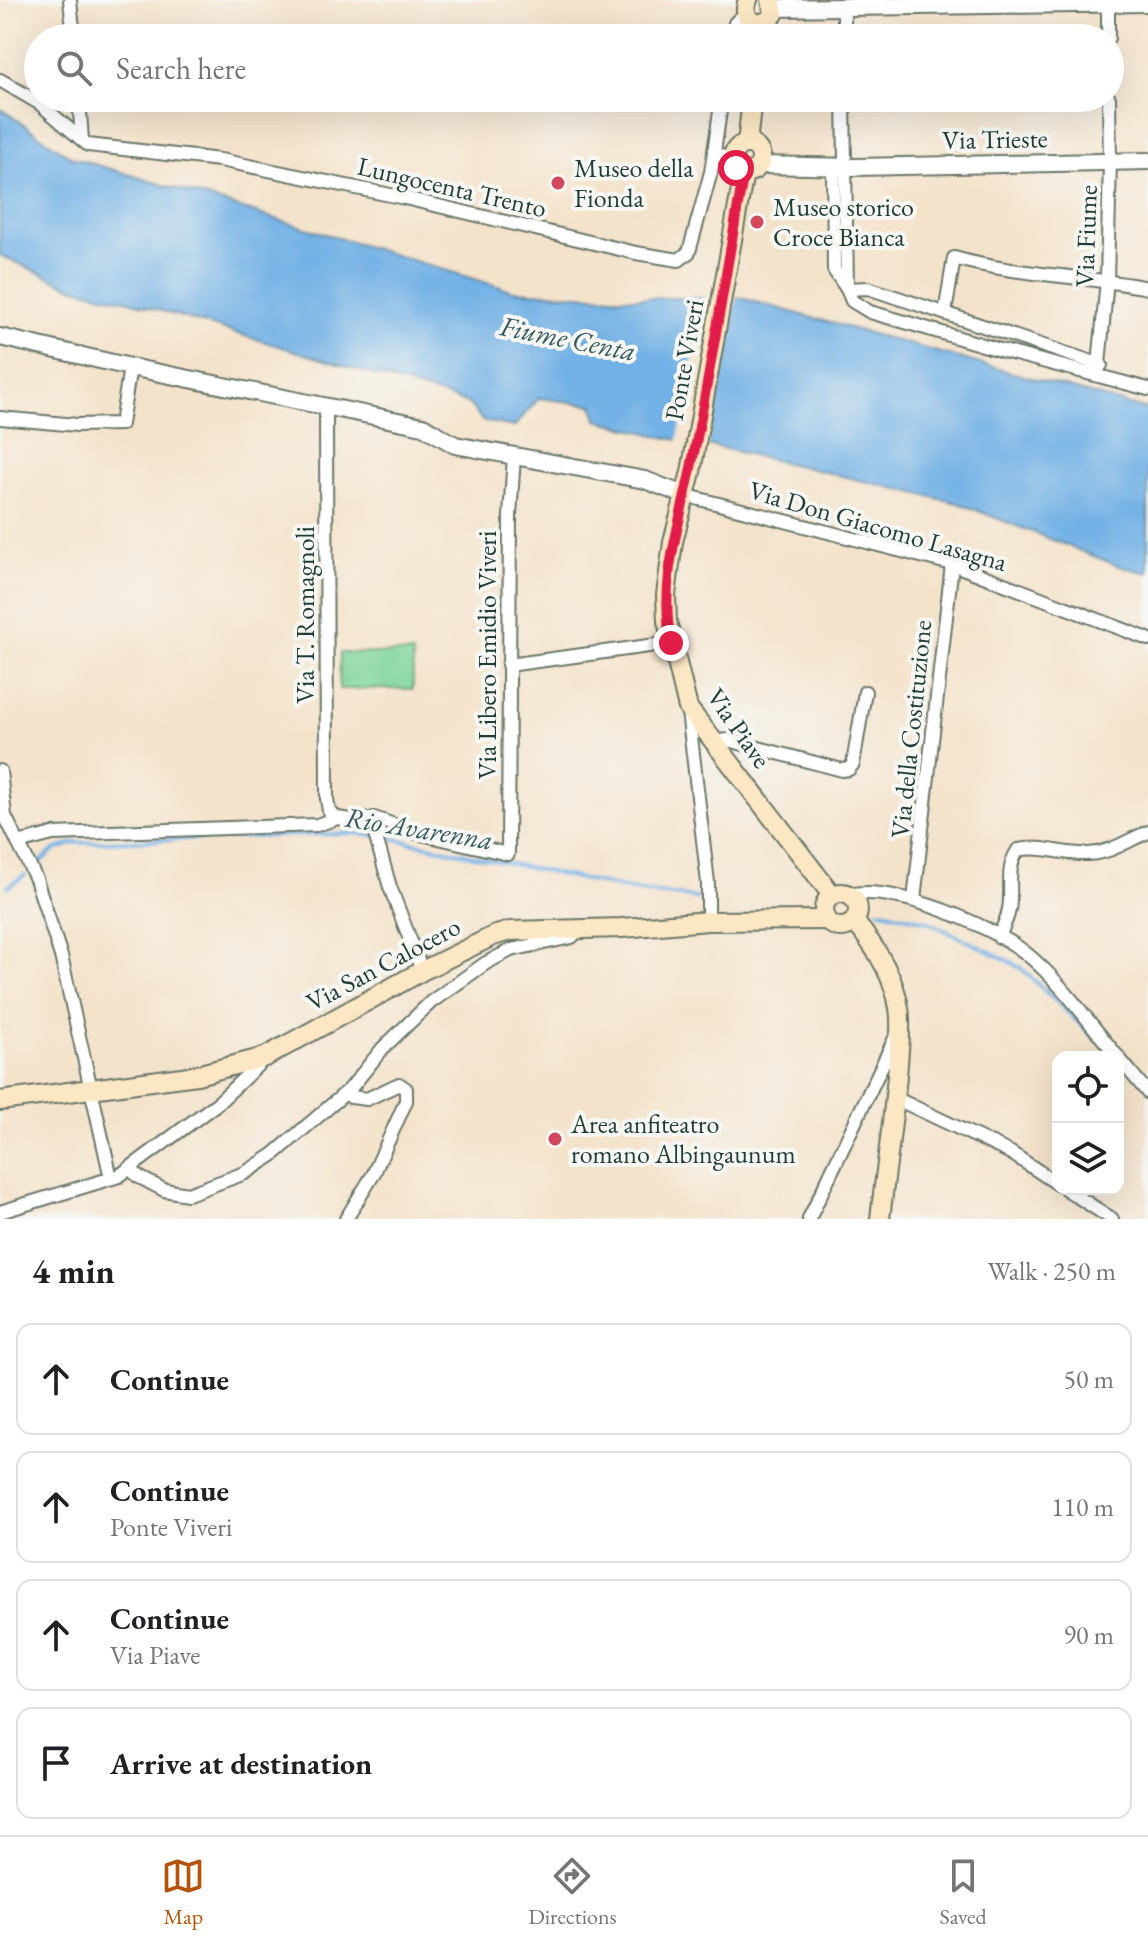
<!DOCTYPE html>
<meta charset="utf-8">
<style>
body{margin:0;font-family:"EB Garamond",serif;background:#f2f2f2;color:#202124}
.controls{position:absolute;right:24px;bottom:24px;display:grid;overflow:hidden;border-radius:16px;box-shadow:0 8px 32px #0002}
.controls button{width:72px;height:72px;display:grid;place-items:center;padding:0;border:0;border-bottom:2px solid #e0e0e0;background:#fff;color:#202124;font:40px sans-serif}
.stop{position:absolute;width:24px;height:24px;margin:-18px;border:6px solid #e11d48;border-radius:50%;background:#fff}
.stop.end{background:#e11d48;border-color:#fff;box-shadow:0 2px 8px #0008}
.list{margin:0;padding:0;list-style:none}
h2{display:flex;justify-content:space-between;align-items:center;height:104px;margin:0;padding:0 32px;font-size:34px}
h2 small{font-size:26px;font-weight:400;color:#757577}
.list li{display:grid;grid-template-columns:52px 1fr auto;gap:24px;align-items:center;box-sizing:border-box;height:112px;margin:0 16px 16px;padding:0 16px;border:2px solid #e0e0e0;border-radius:16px}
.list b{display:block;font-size:30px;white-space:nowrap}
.list p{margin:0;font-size:26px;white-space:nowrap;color:#757577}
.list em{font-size:26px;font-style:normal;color:#757577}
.icon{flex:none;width:44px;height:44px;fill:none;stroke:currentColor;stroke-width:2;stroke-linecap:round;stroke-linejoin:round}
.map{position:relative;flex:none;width:1148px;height:1219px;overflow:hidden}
.search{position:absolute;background:#fff;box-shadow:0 8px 32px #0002;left:24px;right:24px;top:24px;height:88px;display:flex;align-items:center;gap:20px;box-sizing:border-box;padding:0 28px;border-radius:44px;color:#757577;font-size:30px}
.sheet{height:616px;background:#fff}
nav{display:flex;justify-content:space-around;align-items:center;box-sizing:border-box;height:112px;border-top:2px solid #e0e0e0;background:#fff;font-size:22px;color:#757577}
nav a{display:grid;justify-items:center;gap:4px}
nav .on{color:#b45309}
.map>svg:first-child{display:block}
.green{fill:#7cd499;stroke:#4e8866;stroke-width:2}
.water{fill:#72b1e5;stroke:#48778c;stroke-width:2}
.pier{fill:#f4e3cb}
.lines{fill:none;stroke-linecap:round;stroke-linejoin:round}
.stream{stroke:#72b1e5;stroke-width:4}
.minor-casing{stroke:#6a7769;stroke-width:16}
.tertiary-casing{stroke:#6a7769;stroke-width:20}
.secondary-casing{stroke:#6a7769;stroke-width:22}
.minor{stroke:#fff;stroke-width:12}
.tertiary{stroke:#fff;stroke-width:16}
.secondary{stroke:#fbe7c3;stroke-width:18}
.route{stroke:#e11d48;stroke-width:10}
.poi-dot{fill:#d1495b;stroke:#f6f6f2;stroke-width:3}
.labels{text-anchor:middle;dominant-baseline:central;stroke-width:8;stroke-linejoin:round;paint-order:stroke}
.street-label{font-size:26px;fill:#1f3d34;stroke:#f6f6f2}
.poi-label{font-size:26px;fill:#1f3d34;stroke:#f6f6f2;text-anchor:start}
.water-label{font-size:28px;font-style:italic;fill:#345a60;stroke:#f6f6f2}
</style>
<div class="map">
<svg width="1148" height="1219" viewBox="0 0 1148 1219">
<rect width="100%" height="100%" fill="#f6f6f2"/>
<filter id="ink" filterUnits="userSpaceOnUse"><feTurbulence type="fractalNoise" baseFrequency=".0125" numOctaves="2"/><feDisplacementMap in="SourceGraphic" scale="16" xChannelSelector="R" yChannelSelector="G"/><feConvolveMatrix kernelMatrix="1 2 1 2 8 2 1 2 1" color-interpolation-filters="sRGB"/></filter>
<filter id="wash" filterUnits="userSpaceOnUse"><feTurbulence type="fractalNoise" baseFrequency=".006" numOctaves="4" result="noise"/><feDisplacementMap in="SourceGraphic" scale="32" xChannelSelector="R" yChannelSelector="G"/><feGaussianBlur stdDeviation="1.8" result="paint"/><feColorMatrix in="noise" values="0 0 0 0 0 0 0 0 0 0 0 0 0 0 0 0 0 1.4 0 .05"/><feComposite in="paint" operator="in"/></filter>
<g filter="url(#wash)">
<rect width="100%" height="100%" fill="#f4e3cb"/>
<path class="green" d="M 340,653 L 413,653 L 413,689 L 339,689 Z"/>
<path class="water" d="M 0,108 L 71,157 L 514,291 L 629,298 L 741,298 L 1148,410 L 1148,573 L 1119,566 L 958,503 L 717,447 L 667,438 L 597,420 L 593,405 L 539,398 L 514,427 L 483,421 L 468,403 L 129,301 L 71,287 L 0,255 Z"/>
<path class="pier" d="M 704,294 L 737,294 L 707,449 L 677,444 Z"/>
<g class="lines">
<g class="stream">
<path d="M 40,862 L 54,850 L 74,843 L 356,833 L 386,837 L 632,890 L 697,898"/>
<path d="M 8,887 L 25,875"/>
<path d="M 878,910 L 926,921 L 1007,960 L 1022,969 L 1096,1039"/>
</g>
</g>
</g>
<g filter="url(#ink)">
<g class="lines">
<g class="minor-casing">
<g id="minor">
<path d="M 70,0 L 74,38"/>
<path d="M 1108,3 L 1108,38"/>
<path d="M 733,38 L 735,23 L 745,14"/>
<path d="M 844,38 L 844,8"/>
<path d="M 0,80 L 39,103 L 88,145 L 220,160 L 405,198 L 636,253 L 679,260 L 689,252 L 711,172 L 722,98"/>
<path d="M 79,98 L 82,140"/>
<path d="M 844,98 L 847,289"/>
<path d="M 714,153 L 733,161"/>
<path d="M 833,166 L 834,270 L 847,289 L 852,301 L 870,312 L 905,322 L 1000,350 L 1148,389"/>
<path d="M 847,289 L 868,288 L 1101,365"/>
<path d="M 945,313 L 954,258 C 1018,276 1084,275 1148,288"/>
<path d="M 1098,375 L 1107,280 L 1110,161 L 1109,98"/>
<path d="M 326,407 L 327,799 L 329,811 L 337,818"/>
<path d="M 0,418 L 77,425 L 121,424 L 130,367"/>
<path d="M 684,495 L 952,564 L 1148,639"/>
<path d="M 508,665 L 671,643"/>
<path d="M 688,711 L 708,883 L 708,921"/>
<path d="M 713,742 L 728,740 L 842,770 L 849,769 L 853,764 L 865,692"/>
<path d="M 0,771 L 5,816 L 36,879 L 61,956 L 111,1178"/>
<path d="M 373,827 L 390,887 L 422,971"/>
<path d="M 18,843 L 53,834 L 317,825 L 337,818 L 358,821 L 374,818 L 417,833 L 508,854 L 510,516 L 514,456"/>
<path d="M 850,895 C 891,883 996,927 1028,955 C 1062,983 1089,1023 1118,1057"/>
<path d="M 914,900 L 952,564"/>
<path d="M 999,937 C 1004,924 1010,914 1010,900 C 1011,880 1007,867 1018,850 C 1042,845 1064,855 1088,854 C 1112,853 1128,840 1148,832"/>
<path d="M 1118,1057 L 1148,1093"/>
<path d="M 895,1098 L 1011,1153 L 1058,1184"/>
<path d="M 130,1169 L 139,1177 L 164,1190 L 188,1194 L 245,1173 L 273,1155 L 350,1089 L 383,1048 L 431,1002 L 486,963 L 511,950 L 572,937 L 577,931"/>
<path d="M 1066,1189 L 1112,1219"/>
<path d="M 0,1212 L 119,1176 L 219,1102 L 263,1060"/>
<path d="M 346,1219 L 373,1175 L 406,1101 L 406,1089 L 399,1084 L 367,1099 L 351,1097 L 350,1089"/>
<path d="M 809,1219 L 897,1034"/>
</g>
</g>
<g class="tertiary-casing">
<g id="tertiary">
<path d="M 774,8 L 1148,3"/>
<path d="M 759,165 L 855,167 L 1148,161"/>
<path d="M 0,337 L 130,367 L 423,426 L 455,445 L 645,480 L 684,495"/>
</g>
</g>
<g class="secondary-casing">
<g id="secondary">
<path d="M 748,0 C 739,20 761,33 774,14 L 771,0"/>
<path d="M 747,144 L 752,98"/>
<circle cx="747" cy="158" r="14"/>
<path d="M 744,172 L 691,472 L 673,542 L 666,595 L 667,621 L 688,708 L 832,895"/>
<circle cx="841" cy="910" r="17"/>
<path d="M 854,921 C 875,946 894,975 899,1008 C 902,1027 899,1046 898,1064 C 894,1116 886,1167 880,1219"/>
<path d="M 0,1101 L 197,1075 L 265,1057 L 422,971 L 493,936 L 510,931 L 622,928 L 708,921 L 827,920"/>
</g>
</g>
<use href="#minor" class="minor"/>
<use href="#tertiary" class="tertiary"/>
<use href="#secondary" class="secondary"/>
</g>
</g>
<g class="lines" filter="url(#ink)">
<path class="route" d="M 671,643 C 659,579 679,529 691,468 C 711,370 726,270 744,172 L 736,168"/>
</g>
<g class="poi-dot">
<circle cx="558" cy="183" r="8"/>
<circle cx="757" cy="222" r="8"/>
<circle cx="555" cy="1139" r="8"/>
</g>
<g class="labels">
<g class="street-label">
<text transform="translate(995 139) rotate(-1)">Via Trieste</text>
<text transform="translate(452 187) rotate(13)">Lungocenta Trento</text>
<text transform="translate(1086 236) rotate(-88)">Via Fiume</text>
<text transform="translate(684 360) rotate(-80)">Ponte Viveri</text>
<text transform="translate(878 526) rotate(16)">Via Don Giacomo Lasagna</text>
<text transform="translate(305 615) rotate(-90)">Via T. Romagnoli</text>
<text transform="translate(487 655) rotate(-90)">Via Libero Emidio Viveri</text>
<text transform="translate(739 728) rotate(55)">Via Piave</text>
<text transform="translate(911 729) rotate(-84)">Via della Costituzione</text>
<text transform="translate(383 964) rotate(-28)">Via San Calocero</text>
</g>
<g class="poi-label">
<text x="574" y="168">Museo della<tspan x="574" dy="30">Fionda</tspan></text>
<text x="773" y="207">Museo storico<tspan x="773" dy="30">Croce Bianca</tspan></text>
<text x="571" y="1124">Area anfiteatro<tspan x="571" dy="30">romano Albingaunum</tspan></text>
</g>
<g class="water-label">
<text transform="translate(568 338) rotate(11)">Fiume Centa</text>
<text transform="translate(419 828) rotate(9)">Rio Avarenna</text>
</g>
</g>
</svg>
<div class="controls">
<button><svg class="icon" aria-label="locate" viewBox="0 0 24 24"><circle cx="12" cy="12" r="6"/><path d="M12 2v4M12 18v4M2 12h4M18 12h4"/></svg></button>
<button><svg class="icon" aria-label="layers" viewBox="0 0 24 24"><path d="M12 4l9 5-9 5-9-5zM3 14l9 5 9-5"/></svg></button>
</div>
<div class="stop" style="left:736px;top:168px"></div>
<div class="stop end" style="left:671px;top:643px"></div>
<div class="search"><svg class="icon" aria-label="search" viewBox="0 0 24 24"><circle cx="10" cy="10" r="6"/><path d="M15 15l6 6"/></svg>Search here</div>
</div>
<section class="sheet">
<h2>4 min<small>Walk · 250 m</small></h2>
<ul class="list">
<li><svg class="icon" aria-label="ahead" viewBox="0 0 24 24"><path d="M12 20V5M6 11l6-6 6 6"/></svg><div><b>Continue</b></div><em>50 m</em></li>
<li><svg class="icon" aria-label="ahead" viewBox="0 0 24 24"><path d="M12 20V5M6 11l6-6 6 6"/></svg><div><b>Continue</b><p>Ponte Viveri</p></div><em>110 m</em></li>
<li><svg class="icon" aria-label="ahead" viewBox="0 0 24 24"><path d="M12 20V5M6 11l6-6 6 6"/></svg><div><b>Continue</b><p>Via Piave</p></div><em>90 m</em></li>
<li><svg class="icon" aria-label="arrive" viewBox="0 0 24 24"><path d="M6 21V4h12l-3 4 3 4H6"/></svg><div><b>Arrive at destination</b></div></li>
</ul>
</section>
<nav>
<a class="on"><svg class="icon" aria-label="map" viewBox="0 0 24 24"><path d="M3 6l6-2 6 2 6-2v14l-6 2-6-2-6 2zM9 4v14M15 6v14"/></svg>Map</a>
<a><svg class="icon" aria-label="directions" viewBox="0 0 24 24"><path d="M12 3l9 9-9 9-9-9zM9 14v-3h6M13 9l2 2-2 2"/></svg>Directions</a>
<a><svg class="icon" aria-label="saved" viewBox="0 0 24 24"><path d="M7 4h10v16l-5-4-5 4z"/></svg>Saved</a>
</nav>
